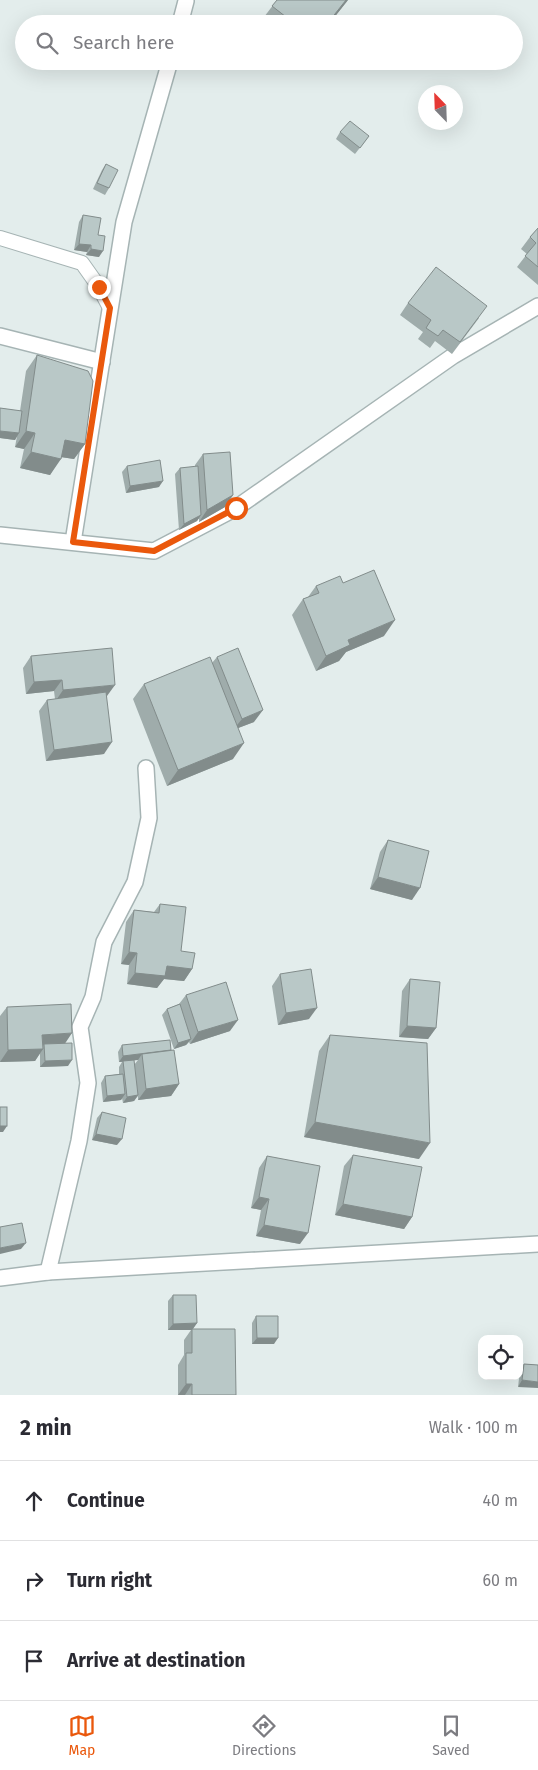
<!DOCTYPE html>
<meta charset="utf-8">
<style>
body{margin:0;font-family:"Fira Sans",sans-serif;background:#f7f7f7;color:#2b2b33}
.controls{position:absolute;right:15px;bottom:15px;display:grid;overflow:hidden;border-radius:10px;box-shadow:0 5px 20px #0002}
.controls button{width:45px;height:45px;display:grid;place-items:center;padding:0;border:0;border-bottom:1px solid #e1e1e2;background:#fff;color:#2b2b33;font:25px sans-serif}
.compass{position:absolute;left:418px;top:85px;width:45px;height:45px;border-radius:50%;background:#fff;box-shadow:0 5px 20px #0002;rotate:337deg}
.stop{position:absolute;width:15px;height:15px;margin:-11px;border:4px solid #ea580c;border-radius:50%;background:#fff}
.stop.end{background:#ea580c;border-color:#fff;box-shadow:0 1px 5px #0008}
.list{margin:0;padding:0;list-style:none}
h2{display:flex;justify-content:space-between;align-items:center;height:65px;margin:0;padding:0 20px;font-size:21px}
h2 small{font-size:16px;font-weight:400;color:#7c7c81}
.list li{display:grid;grid-template-columns:32px 1fr auto;gap:15px;align-items:center;box-sizing:border-box;height:80px;padding:0 20px;border-top:1px solid #e1e1e2}
.list b{display:block;font-size:19px;white-space:nowrap}
.list em{font-size:16px;font-style:normal;color:#7c7c81}
.icon{flex:none;width:28px;height:28px;fill:none;stroke:currentColor;stroke-width:2;stroke-linecap:round;stroke-linejoin:round}
.map{position:relative;flex:none;width:538px;height:1395px;overflow:hidden}
.search{position:absolute;background:#fff;box-shadow:0 5px 20px #0002;left:15px;right:15px;top:15px;height:55px;display:flex;align-items:center;gap:12px;box-sizing:border-box;padding:0 18px;border-radius:28px;color:#7c7c81;font-size:19px}
.sheet{height:305px;background:#fff}
nav{display:flex;justify-content:space-around;align-items:center;box-sizing:border-box;height:70px;border-top:1px solid #e1e1e2;background:#fff;font-size:14px;color:#7c7c81}
nav a{display:grid;justify-items:center;gap:2px}
nav .on{color:#ea580c}
.map>svg:first-child{display:block}
.lines{fill:none;stroke-linecap:round;stroke-linejoin:round}
.service-casing{stroke:#a6b4b4;stroke-width:16}
.minor-casing{stroke:#a6b4b4;stroke-width:18}
.service{stroke:#fff;stroke-width:14}
.minor{stroke:#fff;stroke-width:15}
.wall{fill:#9facab;fill-rule:evenodd}
.shaded-wall{fill:#828c8b}
.building{fill:#b9c8c7;stroke:#828c8b}
.route{stroke:#ea580c;stroke-width:6}
</style>
<div class="map">
<svg width="538" height="1395" viewBox="0 0 538 1395">
<rect width="100%" height="100%" fill="#e3edec"/>
<g class="lines">
<g class="service-casing">
<path id="service" d="M 0,238 L 82,263 L 99,287 L 110,308"/>
</g>
<g class="minor-casing">
<g id="minor">
<path d="M 180,24 L 186,1"/>
<path d="M 0,336 L 102,362"/>
<path d="M 0,535 L 154,551 L 236,508 L 453,356 L 538,306"/>
<path d="M 73,542 L 124,222 L 170,61"/>
<path d="M 48,1272 L 79,1141 L 88,1083 L 80,1027 L 93,997 L 104,942 L 135,882 L 149,818 L 146,768"/>
<path d="M 0,1278 L 48,1272 L 538,1244"/>
</g>
</g>
<use href="#service" class="service"/>
<use href="#minor" class="minor"/>
</g>
<g class="wall">
<path d="M 277,0 L 348,0 L 329,24 L 264,24 L 261,21 Z"/>
<path d="M 340,132 L 369,136 L 355,154 L 336,139 Z"/>
<path d="M 106,164 L 109,188 L 105,195 L 93,189 L 102,170 Z"/>
<path d="M 83,215 L 98,235 L 99,257 L 86,255 L 87,252 L 74,250 L 79,222 Z"/>
<path d="M 538,228 L 538,285 L 517,267 L 527,254 L 521,249 L 530,237 Z"/>
<path d="M 408,303 L 479,318 L 452,354 L 435,341 L 430,348 L 418,339 L 423,332 L 400,315 Z"/>
<path d="M 37,355 L 85,444 L 74,459 L 61,457 L 50,475 L 20,468 L 24,449 L 15,447 L 17,436 L 15,440 L 0,438 L 0,408 L 20,411 L 26,371 Z"/>
<path d="M 203,454 L 233,495 L 225,507 L 199,522 L 199,518 L 197,521 L 179,530 L 175,474 L 180,468 L 195,467 L 195,465 Z"/>
<path d="M 127,466 L 159,487 L 126,493 L 122,472 Z"/>
<path d="M 343,583 L 384,636 L 346,652 L 339,661 L 316,671 L 292,615 L 303,599 L 308,597 L 316,586 Z"/>
<path d="M 31,656 L 107,696 L 104,754 L 46,761 L 39,711 L 47,700 L 55,699 L 54,691 L 26,694 L 23,668 Z"/>
<path d="M 217,657 L 254,722 L 238,728 L 233,759 L 167,786 L 133,699 L 144,684 L 212,663 Z"/>
<path d="M 388,840 L 412,900 L 370,889 L 380,852 Z"/>
<path d="M 160,904 L 181,951 L 192,969 L 184,981 L 164,979 L 157,988 L 127,984 L 129,965 L 121,964 L 126,922 L 134,910 L 154,912 Z"/>
<path d="M 280,974 L 309,1019 L 278,1025 L 272,986 Z"/>
<path d="M 410,979 L 436,1028 L 428,1039 L 399,1037 L 402,991 Z"/>
<path d="M 186,995 L 230,1031 L 190,1044 L 189,1042 L 186,1045 L 174,1049 L 162,1015 L 167,1009 L 179,1004 Z"/>
<path d="M 7,1007 L 65,1043 L 68,1066 L 40,1067 L 40,1053 L 35,1061 L 0,1062 L 0,1016 Z"/>
<path d="M 330,1035 L 419,1159 L 304,1137 L 319,1051 Z"/>
<path d="M 122,1045 L 171,1050 L 179,1084 L 171,1096 L 138,1100 L 138,1096 L 134,1101 L 123,1103 L 122,1098 L 121,1100 L 103,1102 L 101,1083 L 105,1076 L 119,1074 L 119,1067 L 122,1062 L 119,1062 L 118,1052 ZM 134,1060 L 138,1060 L 134,1065 Z"/>
<path d="M 102,1112 L 117,1145 L 92,1140 L 97,1118 Z"/>
<path d="M 353,1155 L 412,1217 L 404,1229 L 335,1215 L 344,1166 Z"/>
<path d="M 267,1156 L 300,1244 L 256,1236 L 261,1210 L 251,1208 L 259,1168 Z"/>
<path d="M 173,1295 L 197,1323 L 193,1329 L 236,1395 L 178,1395 L 178,1365 L 184,1355 L 184,1340 L 191,1330 L 168,1330 L 168,1301 Z"/>
<path d="M 256,1316 L 274,1344 L 252,1344 L 252,1323 Z"/>
<path d="M 524,1364 L 538,1365 L 518,1387 L 520,1370 Z"/>
</g>
<g class="shaded-wall">
<path d="M 346,0 L 348,0 L 329,24 L 327,24 Z"/>
<path d="M 79,244 L 91,245 L 87,252 L 74,250 Z"/>
<path d="M 91,249 L 103,251 L 99,257 L 86,255 Z"/>
<path d="M 0,431 L 19,433 L 15,440 L 0,438 Z"/>
<path d="M 26,431 L 35,433 L 24,449 L 15,447 Z"/>
<path d="M 65,440 L 85,444 L 74,459 L 54,456 Z"/>
<path d="M 31,452 L 61,459 L 50,475 L 20,468 Z"/>
<path d="M 163,481 L 159,487 L 126,493 L 130,486 Z"/>
<path d="M 233,495 L 225,507 L 199,522 L 207,510 Z"/>
<path d="M 201,515 L 197,521 L 179,530 L 184,524 Z"/>
<path d="M 395,620 L 384,636 L 346,652 L 339,661 L 316,671 L 326,656 L 348,640 Z"/>
<path d="M 62,680 L 54,691 L 26,694 L 34,682 Z"/>
<path d="M 115,685 L 107,696 L 55,702 L 63,690 Z"/>
<path d="M 263,710 L 254,722 L 233,730 L 242,719 Z"/>
<path d="M 112,742 L 104,754 L 46,761 L 54,750 Z"/>
<path d="M 244,743 L 233,759 L 167,786 L 178,770 Z"/>
<path d="M 378,877 L 420,888 L 412,900 L 370,889 Z"/>
<path d="M 129,952 L 137,953 L 129,965 L 121,964 Z"/>
<path d="M 167,966 L 192,969 L 184,981 L 164,979 L 157,988 L 127,984 L 135,973 Z"/>
<path d="M 317,1008 L 309,1019 L 278,1025 L 286,1013 Z"/>
<path d="M 238,1020 L 230,1031 L 190,1044 L 198,1032 Z"/>
<path d="M 407,1026 L 436,1028 L 428,1039 L 399,1037 Z"/>
<path d="M 72,1033 L 64,1045 L 44,1044 L 43,1046 L 42,1035 Z"/>
<path d="M 191,1039 L 186,1045 L 174,1049 L 178,1043 Z"/>
<path d="M 43,1049 L 35,1061 L 0,1062 L 8,1050 Z"/>
<path d="M 171,1050 L 142,1054 L 138,1060 L 119,1062 L 123,1056 Z"/>
<path d="M 72,1060 L 68,1066 L 40,1067 L 45,1061 Z"/>
<path d="M 179,1084 L 171,1096 L 138,1100 L 146,1089 Z"/>
<path d="M 125,1094 L 121,1100 L 103,1102 L 107,1096 Z"/>
<path d="M 138,1095 L 134,1101 L 123,1103 L 127,1097 Z"/>
<path d="M 315,1122 L 430,1143 L 419,1159 L 304,1137 Z"/>
<path d="M 0,1126 L 7,1126 L 3,1132 L 0,1132 Z"/>
<path d="M 96,1134 L 122,1139 L 117,1145 L 92,1140 Z"/>
<path d="M 259,1197 L 269,1199 L 261,1210 L 251,1208 Z"/>
<path d="M 343,1204 L 412,1217 L 404,1229 L 335,1215 Z"/>
<path d="M 264,1225 L 308,1233 L 300,1244 L 256,1236 Z"/>
<path d="M 26,1243 L 21,1249 L 0,1254 L 0,1248 Z"/>
<path d="M 197,1323 L 192,1330 L 168,1330 L 173,1324 Z"/>
<path d="M 257,1338 L 278,1338 L 274,1344 L 252,1344 Z"/>
<path d="M 522,1380 L 538,1382 L 538,1388 L 518,1387 Z"/>
<path d="M 186,1384 L 192,1384 L 185,1395 L 178,1395 Z"/>
</g>
<g class="building">
<path d="M 277,0 L 346,0 L 327,24 L 295,24 L 272,6 Z"/>
<path d="M 350,121 L 369,136 L 360,148 L 340,132 Z"/>
<path d="M 106,164 L 118,170 L 109,188 L 97,183 Z"/>
<path d="M 83,215 L 101,218 L 98,235 L 105,236 L 103,251 L 91,249 L 91,245 L 79,244 Z"/>
<path d="M 538,228 L 538,267 L 525,256 L 536,243 L 530,237 Z"/>
<path d="M 436,267 L 487,306 L 460,342 L 443,330 L 438,336 L 426,328 L 431,320 L 408,303 Z"/>
<path d="M 37,355 L 88,371 L 93,381 L 85,444 L 65,440 L 61,459 L 31,452 L 35,433 L 26,431 Z"/>
<path d="M 0,408 L 22,411 L 19,433 L 0,431 Z"/>
<path d="M 230,452 L 233,495 L 207,510 L 203,454 Z"/>
<path d="M 160,460 L 163,481 L 130,486 L 127,466 Z"/>
<path d="M 198,466 L 201,515 L 184,524 L 180,468 Z"/>
<path d="M 374,570 L 395,620 L 348,640 L 350,645 L 326,656 L 303,599 L 319,593 L 316,586 L 340,576 L 343,583 Z"/>
<path d="M 112,648 L 115,685 L 63,690 L 62,680 L 34,682 L 31,656 Z"/>
<path d="M 238,648 L 263,710 L 242,719 L 217,657 Z"/>
<path d="M 210,657 L 244,743 L 178,770 L 144,684 Z"/>
<path d="M 106,692 L 112,742 L 54,750 L 47,700 Z"/>
<path d="M 388,840 L 429,851 L 420,888 L 378,877 Z"/>
<path d="M 160,904 L 186,907 L 181,951 L 195,953 L 192,969 L 167,966 L 165,976 L 135,973 L 137,953 L 129,952 L 134,910 L 159,913 Z"/>
<path d="M 311,969 L 317,1008 L 286,1013 L 280,974 Z"/>
<path d="M 410,979 L 440,982 L 436,1028 L 407,1026 Z"/>
<path d="M 226,982 L 238,1020 L 198,1032 L 186,995 Z"/>
<path d="M 71,1004 L 72,1033 L 42,1035 L 43,1049 L 8,1050 L 7,1007 Z"/>
<path d="M 180,1004 L 191,1039 L 178,1043 L 167,1009 Z"/>
<path d="M 330,1035 L 427,1043 L 430,1143 L 315,1122 Z"/>
<path d="M 170,1040 L 171,1050 L 123,1056 L 122,1045 Z"/>
<path d="M 72,1043 L 72,1060 L 45,1061 L 44,1044 Z"/>
<path d="M 174,1050 L 179,1084 L 146,1089 L 142,1054 Z"/>
<path d="M 134,1060 L 138,1095 L 127,1097 L 123,1061 Z"/>
<path d="M 123,1074 L 125,1094 L 107,1096 L 105,1076 Z"/>
<rect x="0" y="1107" width="7" height="19"/>
<path d="M 102,1112 L 126,1118 L 122,1139 L 96,1134 Z"/>
<path d="M 353,1155 L 422,1167 L 412,1217 L 343,1204 Z"/>
<path d="M 267,1156 L 320,1166 L 308,1233 L 264,1225 L 269,1199 L 259,1197 Z"/>
<path d="M 22,1223 L 26,1243 L 0,1248 L 0,1227 Z"/>
<path d="M 173,1295 L 196,1295 L 197,1323 L 173,1324 Z"/>
<path d="M 256,1316 L 278,1316 L 278,1338 L 257,1338 Z"/>
<path d="M 192,1329 L 235,1329 L 236,1395 L 192,1395 L 192,1384 L 186,1384 L 186,1353 L 192,1353 Z"/>
<path d="M 524,1364 L 538,1365 L 538,1382 L 522,1380 Z"/>
</g>
<g class="lines">
<path class="route" d="M 99,287 L 110,308 L 73,542 L 154,551 L 236,508"/>
</g>
</svg>
<div class="controls">
<button><svg class="icon" aria-label="locate" viewBox="0 0 24 24"><circle cx="12" cy="12" r="6"/><path d="M12 2v4M12 18v4M2 12h4M18 12h4"/></svg></button>
</div>
<svg class="compass" viewBox="-18 -18 36 36"><path d="M0-13l5 13h-10z" fill="#e53935"/><path d="M0 13l5-13h-10z" fill="#7c7c81"/></svg>
<div class="stop" style="left:236px;top:508px"></div>
<div class="stop end" style="left:99px;top:287px"></div>
<div class="search"><svg class="icon" aria-label="search" viewBox="0 0 24 24"><circle cx="10" cy="10" r="6"/><path d="M15 15l6 6"/></svg>Search here</div>
</div>
<section class="sheet">
<h2>2 min<small>Walk · 100 m</small></h2>
<ul class="list">
<li><svg class="icon" aria-label="ahead" viewBox="0 0 24 24"><path d="M12 20V5M6 11l6-6 6 6"/></svg><div><b>Continue</b></div><em>40 m</em></li>
<li><svg class="icon" aria-label="right" viewBox="0 0 24 24"><path d="M7 20v-9h11M14 6l5 5-5 5"/></svg><div><b>Turn right</b></div><em>60 m</em></li>
<li><svg class="icon" aria-label="arrive" viewBox="0 0 24 24"><path d="M6 21V4h12l-3 4 3 4H6"/></svg><div><b>Arrive at destination</b></div></li>
</ul>
</section>
<nav>
<a class="on"><svg class="icon" aria-label="map" viewBox="0 0 24 24"><path d="M3 6l6-2 6 2 6-2v14l-6 2-6-2-6 2zM9 4v14M15 6v14"/></svg>Map</a>
<a><svg class="icon" aria-label="directions" viewBox="0 0 24 24"><path d="M12 3l9 9-9 9-9-9zM9 14v-3h6M13 9l2 2-2 2"/></svg>Directions</a>
<a><svg class="icon" aria-label="saved" viewBox="0 0 24 24"><path d="M7 4h10v16l-5-4-5 4z"/></svg>Saved</a>
</nav>
